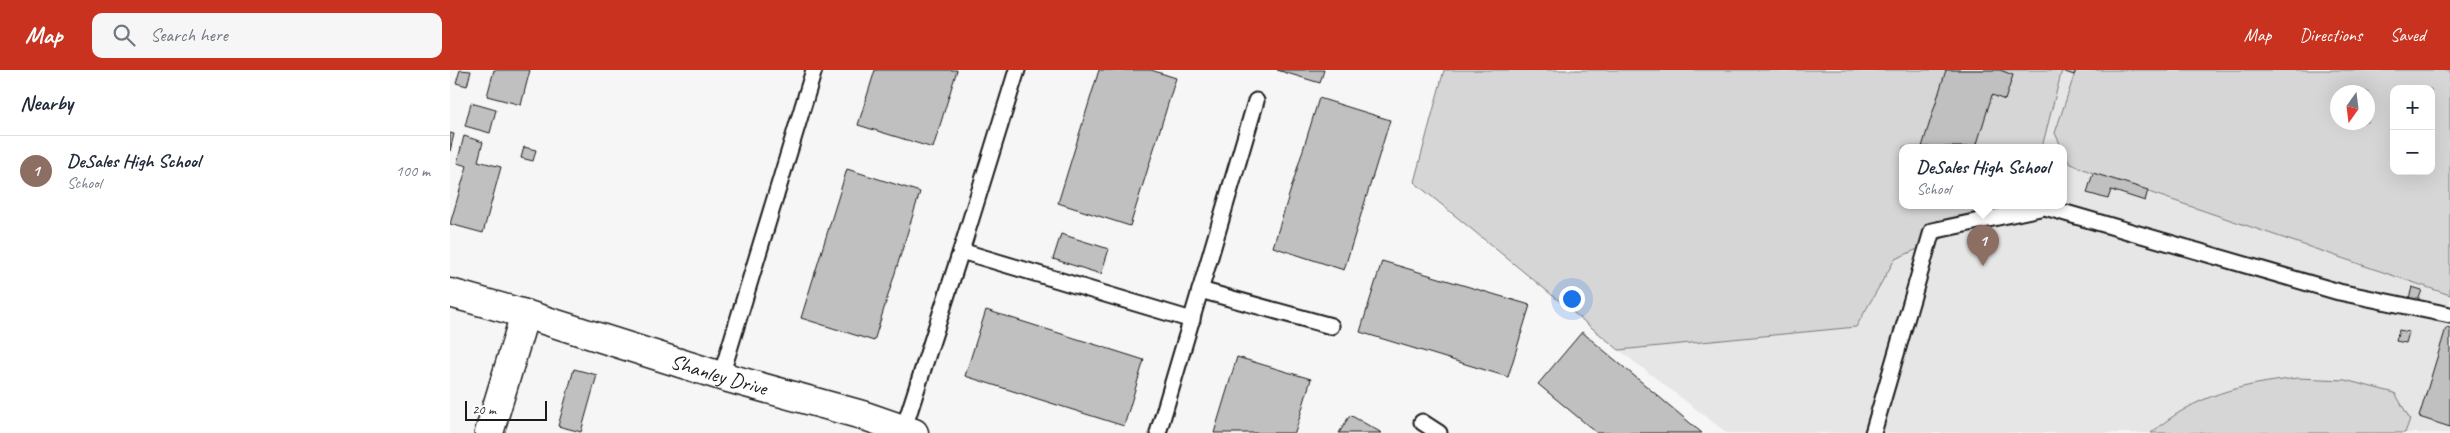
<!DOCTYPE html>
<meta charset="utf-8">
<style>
body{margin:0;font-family:Caveat,sans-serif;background:#f6f6f7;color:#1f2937}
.controls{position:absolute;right:15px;top:15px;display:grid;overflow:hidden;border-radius:10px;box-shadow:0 5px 20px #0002}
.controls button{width:45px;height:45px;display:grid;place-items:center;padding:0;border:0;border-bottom:1px solid #e0e1e3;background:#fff;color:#1f2937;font:25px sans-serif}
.compass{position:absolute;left:1880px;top:15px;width:45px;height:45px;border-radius:50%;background:#fff;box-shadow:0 5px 20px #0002;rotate:194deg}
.scale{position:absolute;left:15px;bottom:12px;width:82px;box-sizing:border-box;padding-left:5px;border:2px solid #1c1c1c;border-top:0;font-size:14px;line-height:18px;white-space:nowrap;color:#1c1c1c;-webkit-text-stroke:4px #fff;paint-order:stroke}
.you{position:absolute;left:1121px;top:228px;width:18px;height:18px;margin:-12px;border:4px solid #fff;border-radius:50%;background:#1a73e8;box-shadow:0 0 0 8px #1a73e833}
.badge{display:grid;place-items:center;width:32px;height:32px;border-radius:50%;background:#c8321e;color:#fff;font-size:16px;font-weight:700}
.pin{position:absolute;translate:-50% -41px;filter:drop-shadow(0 1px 2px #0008)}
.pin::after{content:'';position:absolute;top:26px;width:18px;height:15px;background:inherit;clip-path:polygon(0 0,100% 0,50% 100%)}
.popup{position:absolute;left:1449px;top:74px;width:168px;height:65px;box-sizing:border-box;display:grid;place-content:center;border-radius:10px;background:#fff;filter:drop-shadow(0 1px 4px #0005);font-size:16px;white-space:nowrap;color:#747a83}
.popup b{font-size:19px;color:#1f2937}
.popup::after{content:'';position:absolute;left:50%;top:100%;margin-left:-10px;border:10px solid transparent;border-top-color:#fff}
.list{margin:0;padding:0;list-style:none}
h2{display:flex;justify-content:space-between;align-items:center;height:65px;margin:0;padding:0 20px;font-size:21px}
h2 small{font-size:16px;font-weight:400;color:#747a83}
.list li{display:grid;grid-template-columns:32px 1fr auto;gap:15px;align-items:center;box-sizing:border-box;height:70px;padding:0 20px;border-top:1px solid #e0e1e3}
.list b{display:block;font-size:19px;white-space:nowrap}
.list p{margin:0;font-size:16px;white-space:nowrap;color:#747a83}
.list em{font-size:16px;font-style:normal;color:#747a83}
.icon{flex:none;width:28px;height:28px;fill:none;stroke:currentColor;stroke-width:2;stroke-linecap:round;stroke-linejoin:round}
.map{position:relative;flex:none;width:2000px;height:363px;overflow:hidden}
header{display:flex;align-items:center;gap:30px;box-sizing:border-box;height:70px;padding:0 25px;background:#c8321e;color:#fff}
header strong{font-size:24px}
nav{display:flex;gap:28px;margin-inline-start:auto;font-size:18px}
.search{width:350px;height:45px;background:#f6f6f7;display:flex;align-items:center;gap:12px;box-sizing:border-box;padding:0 18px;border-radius:10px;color:#747a83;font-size:19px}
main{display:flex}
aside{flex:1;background:#fff}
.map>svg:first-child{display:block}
.built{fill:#e6e6e6;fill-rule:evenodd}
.green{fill:#d6d6d6;stroke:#797979;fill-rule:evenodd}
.building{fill:#c0c0c0;stroke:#1c1c1c}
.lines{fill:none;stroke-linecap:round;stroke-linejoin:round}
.lane-casing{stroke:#1c1c1c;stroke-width:19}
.street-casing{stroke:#1c1c1c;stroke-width:31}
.lane{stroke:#fff;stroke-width:15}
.street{stroke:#fff;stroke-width:28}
.labels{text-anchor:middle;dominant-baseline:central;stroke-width:4.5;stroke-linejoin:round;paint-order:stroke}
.street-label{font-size:21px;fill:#1c1c1c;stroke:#fff}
</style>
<header>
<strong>Map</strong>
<div class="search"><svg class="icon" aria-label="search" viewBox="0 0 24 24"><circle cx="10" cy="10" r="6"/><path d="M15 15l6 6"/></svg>Search here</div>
<nav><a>Map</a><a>Directions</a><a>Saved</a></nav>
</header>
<main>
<aside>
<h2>Nearby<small></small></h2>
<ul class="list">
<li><span class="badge" style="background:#8d6e63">1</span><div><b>DeSales High School</b><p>School</p></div><em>100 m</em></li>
</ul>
</aside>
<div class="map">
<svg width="2000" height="363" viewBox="0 0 2000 363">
<rect width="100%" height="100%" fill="#f6f6f6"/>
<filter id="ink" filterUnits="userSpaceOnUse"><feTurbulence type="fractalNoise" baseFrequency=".02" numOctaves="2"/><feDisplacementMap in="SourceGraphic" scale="10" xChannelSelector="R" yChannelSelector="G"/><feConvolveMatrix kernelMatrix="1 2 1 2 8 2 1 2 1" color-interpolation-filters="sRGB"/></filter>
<g filter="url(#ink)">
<path class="built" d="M 994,0 L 2000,0 L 2000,363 L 1277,363 L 1169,280 L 964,112 ZM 1944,19 L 1981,19 L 1981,101 L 1944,101 ZM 1888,22 L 1918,22 L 1918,52 L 1888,52 ZM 1453,77 L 1613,77 L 1613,135 L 1453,135 Z"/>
<g class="green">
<path d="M 994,0 L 1612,0 L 1592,77 L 1453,77 L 1453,135 L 1568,135 L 1445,189 L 1406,257 L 1169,280 L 964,112 Z"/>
<path d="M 1626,0 L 2000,0 L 2000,225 L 1643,103 L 1619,93 L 1605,63 ZM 1944,19 L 1981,19 L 1981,101 L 1944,101 ZM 1888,22 L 1918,22 L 1918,52 L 1888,52 Z"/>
<path d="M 1848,308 L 1895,310 L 1945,323 L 1960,349 L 1955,363 L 1701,363 C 1747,324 1789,315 1848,308 Z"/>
</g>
<g class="building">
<path d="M 10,0 L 21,1 L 17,16 L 6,13 Z"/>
<path d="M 44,0 L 80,0 L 71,35 L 37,26 Z"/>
<path d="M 425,0 L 507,0 L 483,78 L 408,55 Z"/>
<path d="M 649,0 L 701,0 L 726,8 L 680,156 L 608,133 Z"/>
<path d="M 827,0 L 874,0 L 870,13 Z"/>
<path d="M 1496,0 L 1550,0 L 1563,5 L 1555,30 L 1542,25 L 1526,77 L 1472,77 Z"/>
<path d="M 1609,0 L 1626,0 L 1624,5 Z"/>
<path d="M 869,28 L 940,50 L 894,200 L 823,177 Z"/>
<path d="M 21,33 L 46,40 L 40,63 L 15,56 Z"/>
<path d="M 0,63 L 4,64 L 0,81 Z"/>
<path d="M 14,66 L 33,72 L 28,91 L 51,97 L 33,163 L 0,154 L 17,96 L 7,93 Z"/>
<path d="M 74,77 L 86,80 L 83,91 L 71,88 Z"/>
<path d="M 397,99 L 470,122 L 424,271 L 351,248 Z"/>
<path d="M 1643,103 L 1698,120 L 1695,131 L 1661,120 L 1658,129 L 1637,123 Z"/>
<path d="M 611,164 L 659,179 L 651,204 L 603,189 Z"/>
<path d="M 932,191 L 1080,235 L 1058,307 L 910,262 Z"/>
<path d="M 1962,217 L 1972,220 L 1968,231 L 1959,229 Z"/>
<path d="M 536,240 L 694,290 L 674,356 L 515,306 Z"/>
<path d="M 1996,258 L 2000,259 L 2000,357 L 1969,347 Z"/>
<path d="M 1949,260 L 1959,262 L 1956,273 L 1946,271 Z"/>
<path d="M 1132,262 L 1252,363 L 1147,363 L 1088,314 Z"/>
<path d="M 787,287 L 861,309 L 845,363 L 764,363 Z"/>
<path d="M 124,299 L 147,305 L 131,362 L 108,356 Z"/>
<path d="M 900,345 L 932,363 L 889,363 Z"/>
</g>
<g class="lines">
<g class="lane-casing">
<g id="lane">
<path d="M 511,181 L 567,0"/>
<path d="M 750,220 L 881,256"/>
<path d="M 271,306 L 364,0"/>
<path d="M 972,352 L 989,363"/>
<path d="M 454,358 L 511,181 L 742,250"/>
<path d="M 708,363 L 806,31"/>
<path d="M 1423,363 L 1482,161 L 1595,137 L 1889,222 L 2000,245"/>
</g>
</g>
<g class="street-casing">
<g id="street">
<path id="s1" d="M 0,223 L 75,244 L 271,306 L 412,345 L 464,363"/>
<path d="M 39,363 L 75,244"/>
</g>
</g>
<use href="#lane" class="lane"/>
<use href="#street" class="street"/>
</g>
</g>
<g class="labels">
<g class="street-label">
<text stroke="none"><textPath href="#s1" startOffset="281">Shanley Drive</textPath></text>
</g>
</g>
</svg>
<div class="controls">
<button>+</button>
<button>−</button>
</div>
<svg class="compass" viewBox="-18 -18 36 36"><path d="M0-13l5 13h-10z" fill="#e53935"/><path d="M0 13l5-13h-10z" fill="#747a83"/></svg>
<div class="scale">20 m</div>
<div class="you"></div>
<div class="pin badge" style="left:1533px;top:196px;background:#8d6e63">1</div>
<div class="popup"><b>DeSales High School</b>School</div>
</div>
</main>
